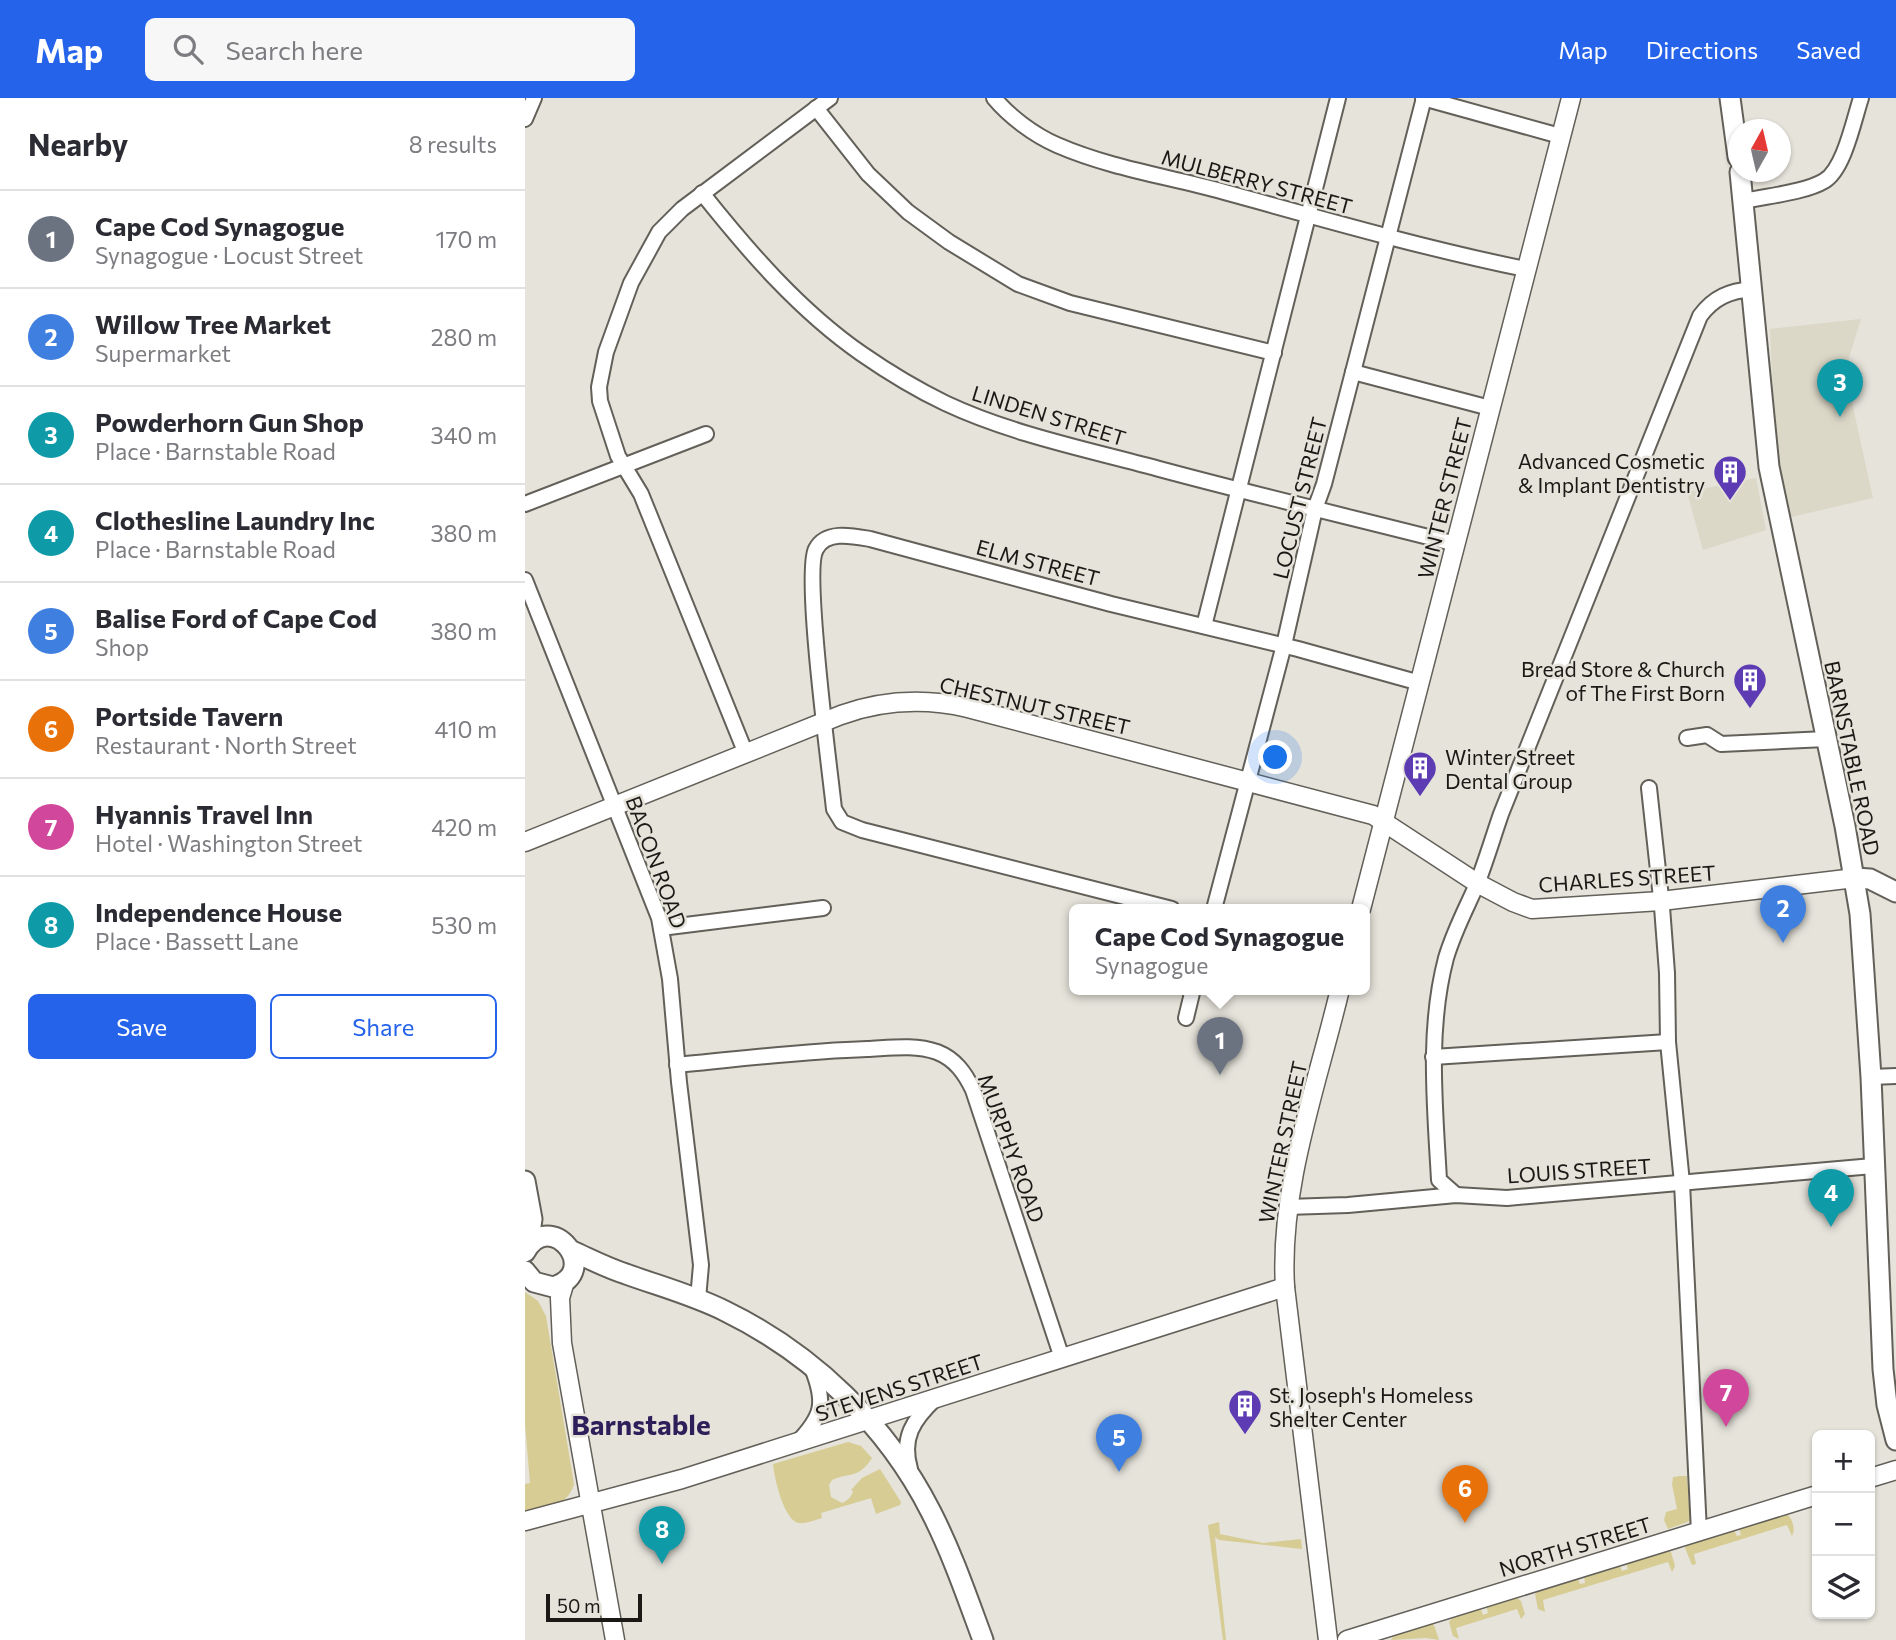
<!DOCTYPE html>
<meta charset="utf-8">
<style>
body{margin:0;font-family:Commissioner,sans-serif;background:#f7f7f7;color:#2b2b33}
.controls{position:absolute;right:21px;bottom:21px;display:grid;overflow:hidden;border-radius:10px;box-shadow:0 2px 5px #0004}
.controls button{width:63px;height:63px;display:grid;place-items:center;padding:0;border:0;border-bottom:2px solid #e1e1e2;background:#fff;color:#2b2b33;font:35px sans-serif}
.compass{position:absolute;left:1203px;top:21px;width:63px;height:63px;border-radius:50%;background:#fff;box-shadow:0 2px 5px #0004;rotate:8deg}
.scale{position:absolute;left:21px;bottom:18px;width:96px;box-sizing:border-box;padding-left:7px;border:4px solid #1a1916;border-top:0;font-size:19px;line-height:24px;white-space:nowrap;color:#1a1916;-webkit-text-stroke:5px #e5e3da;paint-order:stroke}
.you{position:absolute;left:751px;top:660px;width:24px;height:24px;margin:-18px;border:5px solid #fff;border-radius:50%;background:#1a73e8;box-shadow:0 0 0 10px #1a73e833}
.badge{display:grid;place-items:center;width:46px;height:46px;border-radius:50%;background:#2563eb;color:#fff;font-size:23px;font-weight:700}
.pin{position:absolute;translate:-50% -58px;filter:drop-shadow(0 2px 4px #0008)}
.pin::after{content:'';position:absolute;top:37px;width:24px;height:21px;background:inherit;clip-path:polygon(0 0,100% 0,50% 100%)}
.popup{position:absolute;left:544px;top:806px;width:301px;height:91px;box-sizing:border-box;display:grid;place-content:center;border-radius:10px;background:#fff;filter:drop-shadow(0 2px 5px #0005);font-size:23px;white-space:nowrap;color:#7c7c81}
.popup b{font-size:26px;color:#2b2b33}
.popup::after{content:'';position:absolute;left:50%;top:100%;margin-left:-14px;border:14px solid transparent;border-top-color:#fff}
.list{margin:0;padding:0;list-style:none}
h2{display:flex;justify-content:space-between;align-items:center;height:91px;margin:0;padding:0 28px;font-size:30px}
h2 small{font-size:23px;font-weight:400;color:#7c7c81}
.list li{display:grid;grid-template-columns:46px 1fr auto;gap:21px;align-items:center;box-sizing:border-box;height:98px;padding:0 28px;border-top:2px solid #e1e1e2}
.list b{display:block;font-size:26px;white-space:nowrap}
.list p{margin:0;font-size:23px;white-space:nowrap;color:#7c7c81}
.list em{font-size:23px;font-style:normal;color:#7c7c81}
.actions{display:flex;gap:14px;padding:21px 28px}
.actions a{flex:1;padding:16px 0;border:2px solid #2563eb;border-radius:10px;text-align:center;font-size:24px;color:#2563eb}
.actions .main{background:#2563eb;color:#fff}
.icon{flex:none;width:38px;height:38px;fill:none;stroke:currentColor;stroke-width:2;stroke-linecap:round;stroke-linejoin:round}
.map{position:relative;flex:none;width:1371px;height:1542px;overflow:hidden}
header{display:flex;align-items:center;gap:42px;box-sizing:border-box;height:98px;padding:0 35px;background:#2563eb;color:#fff}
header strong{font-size:33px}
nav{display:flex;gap:38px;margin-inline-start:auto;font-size:24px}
.search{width:490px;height:63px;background:#f7f7f7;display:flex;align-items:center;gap:18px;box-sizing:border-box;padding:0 24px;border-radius:10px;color:#7c7c81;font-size:26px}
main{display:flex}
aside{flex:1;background:#fff}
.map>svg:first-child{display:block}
.built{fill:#dbd8c8}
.green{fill:#d7cc93}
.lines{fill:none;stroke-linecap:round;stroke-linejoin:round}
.minor-casing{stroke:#626059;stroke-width:18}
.tertiary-casing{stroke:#626059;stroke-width:21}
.secondary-casing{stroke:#626059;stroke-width:23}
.minor{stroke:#fff;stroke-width:14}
.tertiary{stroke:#fff;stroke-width:18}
.secondary{stroke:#fff;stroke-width:19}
.labels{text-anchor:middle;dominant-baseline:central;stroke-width:5;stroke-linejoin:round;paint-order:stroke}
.street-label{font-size:21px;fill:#1a1916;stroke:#e5e3da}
.poi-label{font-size:21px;fill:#1a1916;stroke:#e5e3da;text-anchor:end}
.district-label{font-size:28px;font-weight:bold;fill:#2e1f5a;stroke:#e5e3da}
</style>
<header>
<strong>Map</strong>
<div class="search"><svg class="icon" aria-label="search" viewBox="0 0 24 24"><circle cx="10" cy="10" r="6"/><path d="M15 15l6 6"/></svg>Search here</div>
<nav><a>Map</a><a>Directions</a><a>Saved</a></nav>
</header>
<main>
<aside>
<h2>Nearby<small>8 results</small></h2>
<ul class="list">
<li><span class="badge" style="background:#6b7280">1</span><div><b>Cape Cod Synagogue</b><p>Synagogue · Locust Street</p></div><em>170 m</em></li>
<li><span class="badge" style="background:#3f7fe0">2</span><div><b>Willow Tree Market</b><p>Supermarket</p></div><em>280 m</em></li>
<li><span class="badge" style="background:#0f9aa8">3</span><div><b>Powderhorn Gun Shop</b><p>Place · Barnstable Road</p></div><em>340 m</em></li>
<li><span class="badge" style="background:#0f9aa8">4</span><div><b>Clothesline Laundry Inc</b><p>Place · Barnstable Road</p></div><em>380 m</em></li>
<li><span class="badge" style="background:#3f7fe0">5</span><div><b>Balise Ford of Cape Cod</b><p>Shop</p></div><em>380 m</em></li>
<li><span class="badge" style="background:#e8710a">6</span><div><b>Portside Tavern</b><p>Restaurant · North Street</p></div><em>410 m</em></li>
<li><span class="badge" style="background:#d1479c">7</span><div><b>Hyannis Travel Inn</b><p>Hotel · Washington Street</p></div><em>420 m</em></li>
<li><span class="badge" style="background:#0f9aa8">8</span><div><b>Independence House</b><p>Place · Bassett Lane</p></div><em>530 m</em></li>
</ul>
<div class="actions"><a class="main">Save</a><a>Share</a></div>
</aside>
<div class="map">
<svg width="1371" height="1542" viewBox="0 0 1371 1542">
<rect width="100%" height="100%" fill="#e5e3da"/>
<g class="built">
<path d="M 1336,221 L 1320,273 L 1348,400 L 1266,419 L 1250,346 L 1245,231 Z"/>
<path d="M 1231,380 L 1241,432 L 1178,452 L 1162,394 Z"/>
</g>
<g class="green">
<path d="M 0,1194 L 13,1203 L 21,1218 L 49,1386 C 42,1410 21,1408 0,1413 L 0,1386 L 5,1385 L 0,1326 Z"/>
<path d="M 323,1344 L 336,1348 L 347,1360 C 333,1382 323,1374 307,1382 L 304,1387 L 306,1399 L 317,1405 C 323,1402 326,1400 328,1393 L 326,1392 L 337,1380 L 355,1371 L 376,1404 L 375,1407 L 351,1416 L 346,1400 L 296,1415 L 297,1420 C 290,1422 281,1426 274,1425 C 259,1423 249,1379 248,1366 Z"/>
<path d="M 1155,1378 L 1162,1378 L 1165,1423 L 1143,1431 L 1139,1422 L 1141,1414 L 1152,1411 L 1147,1386 L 1148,1379 Z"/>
<path d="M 1260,1415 C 1267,1418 1271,1431 1267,1438 L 1262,1427 L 1169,1456 L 1171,1466 L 1167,1467 L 1160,1450 L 1163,1445 L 1209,1432 L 1212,1438 L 1216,1437 L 1214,1430 Z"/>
<path d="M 694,1424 L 695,1436 L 738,1445 L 776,1441 L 777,1451 L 694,1442 L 690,1439 L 701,1542 L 698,1542 L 683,1427 Z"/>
<path d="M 1142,1452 L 1146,1454 L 1150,1468 L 1147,1474 L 1143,1464 L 1018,1502 L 1020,1514 L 1013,1511 L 1010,1496 L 1016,1491 L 1052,1479 L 1055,1486 L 1060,1485 L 1059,1478 L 1094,1466 L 1097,1473 L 1103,1471 L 1101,1465 Z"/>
<path d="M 990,1498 L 996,1503 L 1000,1516 L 996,1521 L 992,1511 L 931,1530 L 934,1541 L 928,1538 L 924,1524 L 929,1518 L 955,1509 L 958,1517 L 963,1515 L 961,1507 Z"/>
<path d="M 906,1525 L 909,1527 L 914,1542 L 901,1540 L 866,1542 L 869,1537 Z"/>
</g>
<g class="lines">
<g class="minor-casing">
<g id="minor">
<path d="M 469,0 C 485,19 509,37 532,47 C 585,70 641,78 696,93 C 797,121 898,150 1000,171"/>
<path d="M 898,0 L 1035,38"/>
<path d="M 291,10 L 343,76 L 383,114 L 424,144 L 493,186 L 545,205 L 749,255"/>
<path d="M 0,21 L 9,0"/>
<path d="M 177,95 C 224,154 275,213 337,256 C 363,274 391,291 420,305 C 488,337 565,352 638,372 C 735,398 833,421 931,446"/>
<path d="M 1220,103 C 1242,98 1281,94 1299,83 C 1319,72 1329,21 1336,0"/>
<path d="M 828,274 L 965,310"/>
<path d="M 0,406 L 181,336"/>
<path d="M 0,482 L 134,820 L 145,881 L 154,984 L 176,1167 L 173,1201"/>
<path d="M 679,528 L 813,0"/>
<path d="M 1162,640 L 1182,637 L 1196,646 L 1301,641"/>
<path d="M 221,656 L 116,396 L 93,358 L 75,303 L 74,289 L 81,254 L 106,185 L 134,134 L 157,111 L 305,0"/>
<path d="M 1124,690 L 1137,809 L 1142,875 L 1143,944 L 1157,1085 L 1174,1434"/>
<path d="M 647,811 L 337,732 L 317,724 L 309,711 C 305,672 278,474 291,451 C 301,432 328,438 345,441 L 586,506 L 773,551 L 895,585"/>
<path d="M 689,811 L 759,547 L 790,411 L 799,386 L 899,0"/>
<path d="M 136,830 L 298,810"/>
<path d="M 661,920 L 668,891"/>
<path d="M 908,959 L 1143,944"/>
<path d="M 152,967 C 215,961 278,953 342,951 C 364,950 390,946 412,954 C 430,961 440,975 448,992 L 537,1260"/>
<path d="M 1346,979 L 1371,978"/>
<path d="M 931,1097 L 914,1082 C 910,1008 902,932 921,860 C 929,833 941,811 952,786 C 961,763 968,739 976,716 L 1175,218 C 1189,199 1205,193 1227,191"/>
<path d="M 762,1109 L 823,1107 L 931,1097 L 982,1100 L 1348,1068"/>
<path d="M 272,1345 C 298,1318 301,1305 287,1270"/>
<path d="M 385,1371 C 376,1340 388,1322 410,1301"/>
</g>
</g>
<g class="tertiary-casing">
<g id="tertiary">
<path d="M 0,744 L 316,617 C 358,602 400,600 443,610 L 848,717 L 952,785 L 988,804 L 1007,811 L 1136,803 L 1330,780"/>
<path d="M 836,811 L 1046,0"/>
<path d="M 40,1183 L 35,1200 L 37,1245 L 90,1542"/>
<path d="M 1345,1380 L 1371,1372"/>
<path d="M 0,1423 L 157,1381 L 760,1189"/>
<path d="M 803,1542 L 760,1189 C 754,1089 792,988 815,891"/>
<path d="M 822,1542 L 1292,1397"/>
</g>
</g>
<g class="secondary-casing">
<g id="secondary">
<path d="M 1205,0 L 1213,59"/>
<path d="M 1215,74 L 1244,369 L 1320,728 L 1335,816 L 1346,979 L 1358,1271 L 1362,1307 L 1371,1342"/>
<path d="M 1330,780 L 1345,781 L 1371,794"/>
<path d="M 0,1083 L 7,1121 L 3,1148"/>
<path d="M 47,1153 C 65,1161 82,1170 101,1176 C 134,1188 168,1197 200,1213 C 288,1256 362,1327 406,1414 C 427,1455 442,1499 458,1542"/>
<path d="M 0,1154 C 25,1108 79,1174 28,1189 L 9,1184 L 0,1173"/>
</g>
</g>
<use href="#minor" class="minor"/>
<use href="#tertiary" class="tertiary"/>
<use href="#secondary" class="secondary"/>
</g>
<defs>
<g id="building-pin" transform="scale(1.75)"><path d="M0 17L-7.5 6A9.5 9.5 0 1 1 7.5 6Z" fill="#5d3bb3" stroke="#e5e3da"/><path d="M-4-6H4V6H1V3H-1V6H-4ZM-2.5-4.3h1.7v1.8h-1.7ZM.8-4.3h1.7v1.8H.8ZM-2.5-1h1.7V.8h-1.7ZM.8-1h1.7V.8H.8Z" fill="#fff"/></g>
</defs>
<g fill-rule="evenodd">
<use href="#building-pin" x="1205" y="374"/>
<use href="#building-pin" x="1225" y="582"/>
<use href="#building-pin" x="895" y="670"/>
<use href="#building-pin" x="720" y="1308"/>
</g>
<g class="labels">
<g class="street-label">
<text transform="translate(732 83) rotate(15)">MULBERRY STREET</text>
<text transform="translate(524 317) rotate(17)">LINDEN STREET</text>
<text transform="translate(774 400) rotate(-76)">LOCUST STREET</text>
<text transform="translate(919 400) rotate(-76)">WINTER STREET</text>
<text transform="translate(513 464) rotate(15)">ELM STREET</text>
<text transform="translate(510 607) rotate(13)">CHESTNUT STREET</text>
<text transform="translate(1328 660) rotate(78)">BARNSTABLE ROAD</text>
<text transform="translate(132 764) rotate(70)">BACON ROAD</text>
<text transform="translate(1102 780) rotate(-4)">CHARLES STREET</text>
<text transform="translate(757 1044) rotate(-78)">WINTER STREET</text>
<text transform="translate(487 1050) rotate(70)">MURPHY ROAD</text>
<text transform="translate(1054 1072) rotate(-4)">LOUIS STREET</text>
<text transform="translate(374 1289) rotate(-18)">STEVENS STREET</text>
<text transform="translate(1050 1448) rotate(-17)">NORTH STREET</text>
</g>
<g class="poi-label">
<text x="1180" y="362">Advanced Cosmetic<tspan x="1180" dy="24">&amp; Implant Dentistry</tspan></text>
<text x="1200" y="570">Bread Store &amp; Church<tspan x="1200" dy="24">of The First Born</tspan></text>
<text x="920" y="658" text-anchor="start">Winter Street<tspan x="920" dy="24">Dental Group</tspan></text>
<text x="744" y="1296" text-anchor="start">St. Joseph's Homeless<tspan x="744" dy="24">Shelter Center</tspan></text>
</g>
<g class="district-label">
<text x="116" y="1326">Barnstable</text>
</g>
</g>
</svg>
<div class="controls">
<button>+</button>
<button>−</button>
<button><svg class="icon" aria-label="layers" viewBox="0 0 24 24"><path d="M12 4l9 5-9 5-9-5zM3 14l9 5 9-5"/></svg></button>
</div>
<svg class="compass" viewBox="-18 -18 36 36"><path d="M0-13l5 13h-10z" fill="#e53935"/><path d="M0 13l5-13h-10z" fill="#7c7c81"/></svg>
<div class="scale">50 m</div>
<div class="you"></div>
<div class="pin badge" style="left:695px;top:977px;background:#6b7280">1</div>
<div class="popup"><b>Cape Cod Synagogue</b>Synagogue</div>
<div class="pin badge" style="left:1258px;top:845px;background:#3f7fe0">2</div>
<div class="pin badge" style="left:1315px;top:319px;background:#0f9aa8">3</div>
<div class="pin badge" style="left:1306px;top:1129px;background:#0f9aa8">4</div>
<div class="pin badge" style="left:594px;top:1374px;background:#3f7fe0">5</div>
<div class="pin badge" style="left:940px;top:1425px;background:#e8710a">6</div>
<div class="pin badge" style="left:1201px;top:1329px;background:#d1479c">7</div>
<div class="pin badge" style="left:137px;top:1466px;background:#0f9aa8">8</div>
</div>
</main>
